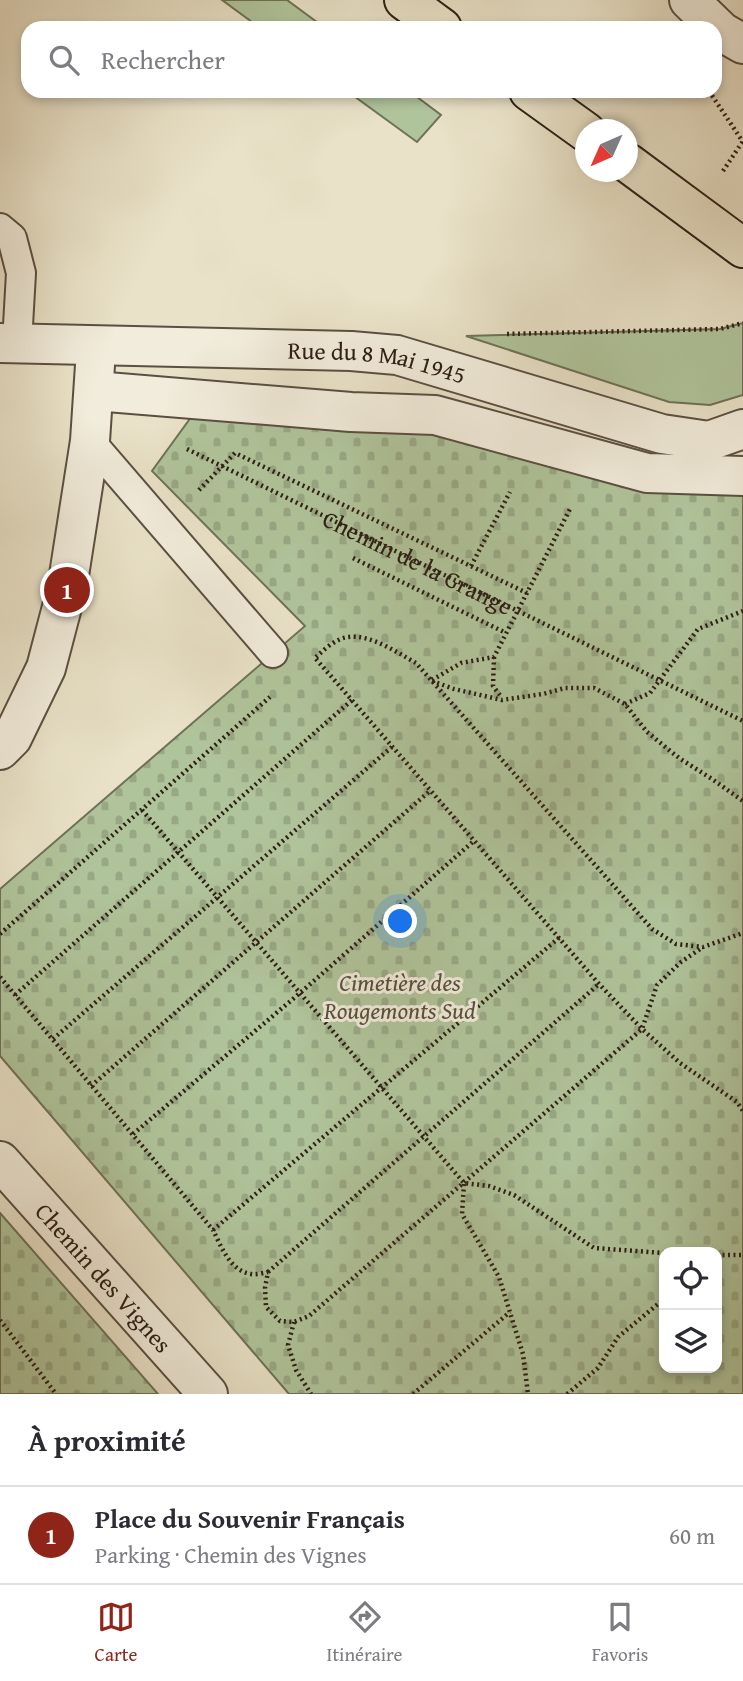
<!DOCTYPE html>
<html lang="fr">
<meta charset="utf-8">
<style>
body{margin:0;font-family:"Gentium Book Plus",serif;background:#f7f7f7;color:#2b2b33}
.controls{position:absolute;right:21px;bottom:21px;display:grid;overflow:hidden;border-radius:14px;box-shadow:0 4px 10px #0003}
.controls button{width:63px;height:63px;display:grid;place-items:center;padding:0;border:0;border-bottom:2px solid #e1e1e2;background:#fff;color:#2b2b33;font:35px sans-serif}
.compass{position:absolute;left:575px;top:119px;width:63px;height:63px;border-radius:50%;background:#fff;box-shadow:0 4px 10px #0003;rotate:225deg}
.you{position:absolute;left:401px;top:922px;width:24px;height:24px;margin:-18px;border:5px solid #fff;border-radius:50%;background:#1a73e8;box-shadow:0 0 0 10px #1a73e833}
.badge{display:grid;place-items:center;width:46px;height:46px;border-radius:50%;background:#8f2418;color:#fff;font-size:23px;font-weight:700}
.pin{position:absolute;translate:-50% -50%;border:4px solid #fff;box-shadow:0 2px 7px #0006}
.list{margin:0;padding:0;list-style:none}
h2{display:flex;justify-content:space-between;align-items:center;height:91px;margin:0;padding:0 28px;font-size:30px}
h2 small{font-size:23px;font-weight:400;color:#7c7c81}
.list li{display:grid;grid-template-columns:46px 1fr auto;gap:21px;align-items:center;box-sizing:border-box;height:98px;padding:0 28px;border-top:2px solid #e1e1e2}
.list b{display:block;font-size:26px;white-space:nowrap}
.list p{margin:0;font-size:23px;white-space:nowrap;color:#7c7c81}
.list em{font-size:23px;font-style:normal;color:#7c7c81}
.icon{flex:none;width:38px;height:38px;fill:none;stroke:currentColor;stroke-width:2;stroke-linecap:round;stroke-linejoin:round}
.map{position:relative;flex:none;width:743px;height:1394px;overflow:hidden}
.search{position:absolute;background:#fff;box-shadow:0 4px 10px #0003;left:21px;right:21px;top:21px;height:77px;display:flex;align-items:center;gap:18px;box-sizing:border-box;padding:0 24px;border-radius:21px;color:#7c7c81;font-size:26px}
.sheet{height:189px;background:#fff}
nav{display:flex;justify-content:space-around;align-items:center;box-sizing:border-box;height:98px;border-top:2px solid #e1e1e2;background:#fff;font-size:19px;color:#7c7c81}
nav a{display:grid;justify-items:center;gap:4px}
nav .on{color:#8f2418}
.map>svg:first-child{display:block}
.grass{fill:#b0c49b;stroke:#6e7158;stroke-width:2}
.cemetery{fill:url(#cemetery-stones);stroke:#6e7158;stroke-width:2;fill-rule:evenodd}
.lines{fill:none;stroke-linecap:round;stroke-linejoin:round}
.service-casing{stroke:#5b4f42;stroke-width:32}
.minor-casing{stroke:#5b4f42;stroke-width:42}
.tertiary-casing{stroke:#5b4f42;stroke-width:42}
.primary-casing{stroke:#2c1e15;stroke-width:42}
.path{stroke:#2c1e15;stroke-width:4.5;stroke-dasharray:2 3.5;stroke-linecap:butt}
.service{stroke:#f1ecdb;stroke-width:28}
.minor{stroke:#f1ecdb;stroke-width:38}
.tertiary{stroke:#f1ecdb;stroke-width:38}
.primary{stroke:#e9e2c8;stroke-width:38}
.labels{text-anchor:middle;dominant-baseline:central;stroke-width:6;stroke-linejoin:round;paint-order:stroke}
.street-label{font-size:24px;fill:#2c1e15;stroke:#f1ecdb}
.park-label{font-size:24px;font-style:italic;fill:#54503d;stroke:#f1ecdb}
</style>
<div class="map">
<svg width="743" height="1394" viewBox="0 0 743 1394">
<defs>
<pattern id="cemetery-stones" width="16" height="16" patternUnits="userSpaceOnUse" patternTransform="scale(1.75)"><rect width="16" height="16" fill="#b0c49b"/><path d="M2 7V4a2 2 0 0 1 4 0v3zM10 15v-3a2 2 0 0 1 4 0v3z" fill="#98a885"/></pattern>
</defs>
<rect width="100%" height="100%" fill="#e9e2c8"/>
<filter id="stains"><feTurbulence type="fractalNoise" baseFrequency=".00286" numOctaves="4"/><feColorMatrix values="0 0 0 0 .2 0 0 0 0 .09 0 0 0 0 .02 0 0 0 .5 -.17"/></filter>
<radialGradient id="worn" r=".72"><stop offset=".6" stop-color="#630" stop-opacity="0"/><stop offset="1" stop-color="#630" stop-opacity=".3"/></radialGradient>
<g class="grass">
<path d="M 222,0 L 287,0 L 325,28 L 260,28 Z"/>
<path d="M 347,91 L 409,91 L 441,115 L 417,142 Z"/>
<path d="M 743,323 L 743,395 L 710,405 L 669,402 L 466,336 L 720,329 Z"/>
</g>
<g class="cemetery">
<path d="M 197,409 L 436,430 L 743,485 L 743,1394 L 289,1394 L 0,1056 L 0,889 L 305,626 L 152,471 ZM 664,1252 L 717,1252 L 717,1368 L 664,1368 Z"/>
<path d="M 0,1213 L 158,1394 L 0,1394 Z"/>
</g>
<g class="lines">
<g class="service-casing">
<g id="service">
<path d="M 0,228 L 12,238 L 21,273 L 17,343"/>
<path d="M 90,441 L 273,653"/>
</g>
</g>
<g class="minor-casing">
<g id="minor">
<path d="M 689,0 L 722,32 L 743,44"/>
<path d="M 95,391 L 351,412 L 435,415 L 647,473 L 743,476"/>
<path d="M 0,750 L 12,738 L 46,668 L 67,588 L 90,441 L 95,365"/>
<path id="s2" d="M 0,1161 L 208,1394"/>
</g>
</g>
<g class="tertiary-casing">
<g id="tertiary">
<path id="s3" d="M 0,343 L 351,351 L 397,355 L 662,434 L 709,441 L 743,429"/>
</g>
</g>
<g class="primary-casing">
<g id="primary">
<path d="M 404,0 L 442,28"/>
<path d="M 529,91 L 586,132"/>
<path d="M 628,163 L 743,248"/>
</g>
</g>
<g class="path">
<path d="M 709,91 L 743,142"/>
<path d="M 723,171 L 743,141"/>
<path d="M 507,334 L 720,329 L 743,323"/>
<path id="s1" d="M 187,449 L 743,721"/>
<path d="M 199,490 L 235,453 L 527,593"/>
<path d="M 353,558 L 506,633"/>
<path d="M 471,566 L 510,492"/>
<path d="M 316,657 C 325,649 336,638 349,637 C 370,634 398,653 416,663 L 652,929 L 676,944 L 703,947 L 743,933"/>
<path d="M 494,657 L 493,686 L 502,698"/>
<path d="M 316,659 L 599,984 L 642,1029 L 680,1063 L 737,1102 L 743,1111"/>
<path d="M 432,680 L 461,663 L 494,657 L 570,509"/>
<path d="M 432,681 L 454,689 L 502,700 L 543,694 L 565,688 L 594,688 L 625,704 L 647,732 L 679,758 L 712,779 L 743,801"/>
<path d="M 625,704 L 650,693 L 698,629 L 743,611"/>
<path d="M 142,810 L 464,1183 L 489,1186 L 514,1195 L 594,1248 L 664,1253"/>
<path d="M 0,934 L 270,697"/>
<path d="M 0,977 L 213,1230 C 221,1246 230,1271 251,1274 C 256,1275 263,1273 268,1272 L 265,1288 L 266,1307 L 280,1321 L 294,1322 L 309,1316 L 642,1029 L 657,985 L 681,962 L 703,947"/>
<path d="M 15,995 L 352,700"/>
<path d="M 53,1039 L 393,746"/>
<path d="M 91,1086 L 431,790"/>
<path d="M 133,1134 L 300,993 L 475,840"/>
<path d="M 464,1184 L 462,1214 L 499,1277 L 523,1354 L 528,1394"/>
<path d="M 213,1230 L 560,937"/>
<path d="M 717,1255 L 743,1255"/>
<path d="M 268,1272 L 599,984"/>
<path d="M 0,1320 L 56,1394"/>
<path d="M 294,1322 L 288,1345 L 296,1370 L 311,1394"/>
<path d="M 413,1394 L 510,1312"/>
<path d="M 567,1394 L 598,1368 L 618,1337 L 664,1299"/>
</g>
<use href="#service" class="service"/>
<use href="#minor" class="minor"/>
<use href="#tertiary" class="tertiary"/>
<use href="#primary" class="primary"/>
</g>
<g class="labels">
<g class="street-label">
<text stroke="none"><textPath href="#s3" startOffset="378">Rue du 8 Mai 1945</textPath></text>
<text stroke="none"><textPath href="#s1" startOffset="257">Chemin de la Grange</textPath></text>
<text stroke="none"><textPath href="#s2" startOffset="156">Chemin des Vignes</textPath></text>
</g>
<g class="park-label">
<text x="400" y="982">Cimetière des<tspan x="400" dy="28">Rougemonts Sud</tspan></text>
</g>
</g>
<rect width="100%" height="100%" filter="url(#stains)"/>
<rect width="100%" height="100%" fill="url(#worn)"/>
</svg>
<div class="controls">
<button><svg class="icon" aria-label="locate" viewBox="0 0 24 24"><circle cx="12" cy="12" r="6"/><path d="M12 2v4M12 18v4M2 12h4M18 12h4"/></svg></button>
<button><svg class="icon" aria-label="layers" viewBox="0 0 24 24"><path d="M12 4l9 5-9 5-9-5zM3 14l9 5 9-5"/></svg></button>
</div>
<svg class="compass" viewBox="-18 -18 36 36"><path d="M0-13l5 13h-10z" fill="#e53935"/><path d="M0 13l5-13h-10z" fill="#7c7c81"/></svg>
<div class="you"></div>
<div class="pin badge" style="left:67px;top:590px">1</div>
<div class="search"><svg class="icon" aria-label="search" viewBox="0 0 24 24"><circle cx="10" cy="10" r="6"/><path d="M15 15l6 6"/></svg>Rechercher</div>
</div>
<section class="sheet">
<h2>À proximité<small></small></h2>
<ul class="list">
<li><span class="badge">1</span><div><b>Place du Souvenir Français</b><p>Parking · Chemin des Vignes</p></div><em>60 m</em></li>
</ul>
</section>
<nav>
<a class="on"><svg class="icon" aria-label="map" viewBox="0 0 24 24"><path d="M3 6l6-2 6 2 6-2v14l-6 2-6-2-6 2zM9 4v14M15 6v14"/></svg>Carte</a>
<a><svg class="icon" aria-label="directions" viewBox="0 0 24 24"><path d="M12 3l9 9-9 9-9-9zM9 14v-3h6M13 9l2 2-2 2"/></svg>Itinéraire</a>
<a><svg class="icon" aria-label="saved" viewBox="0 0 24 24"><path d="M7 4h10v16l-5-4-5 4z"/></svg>Favoris</a>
</nav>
